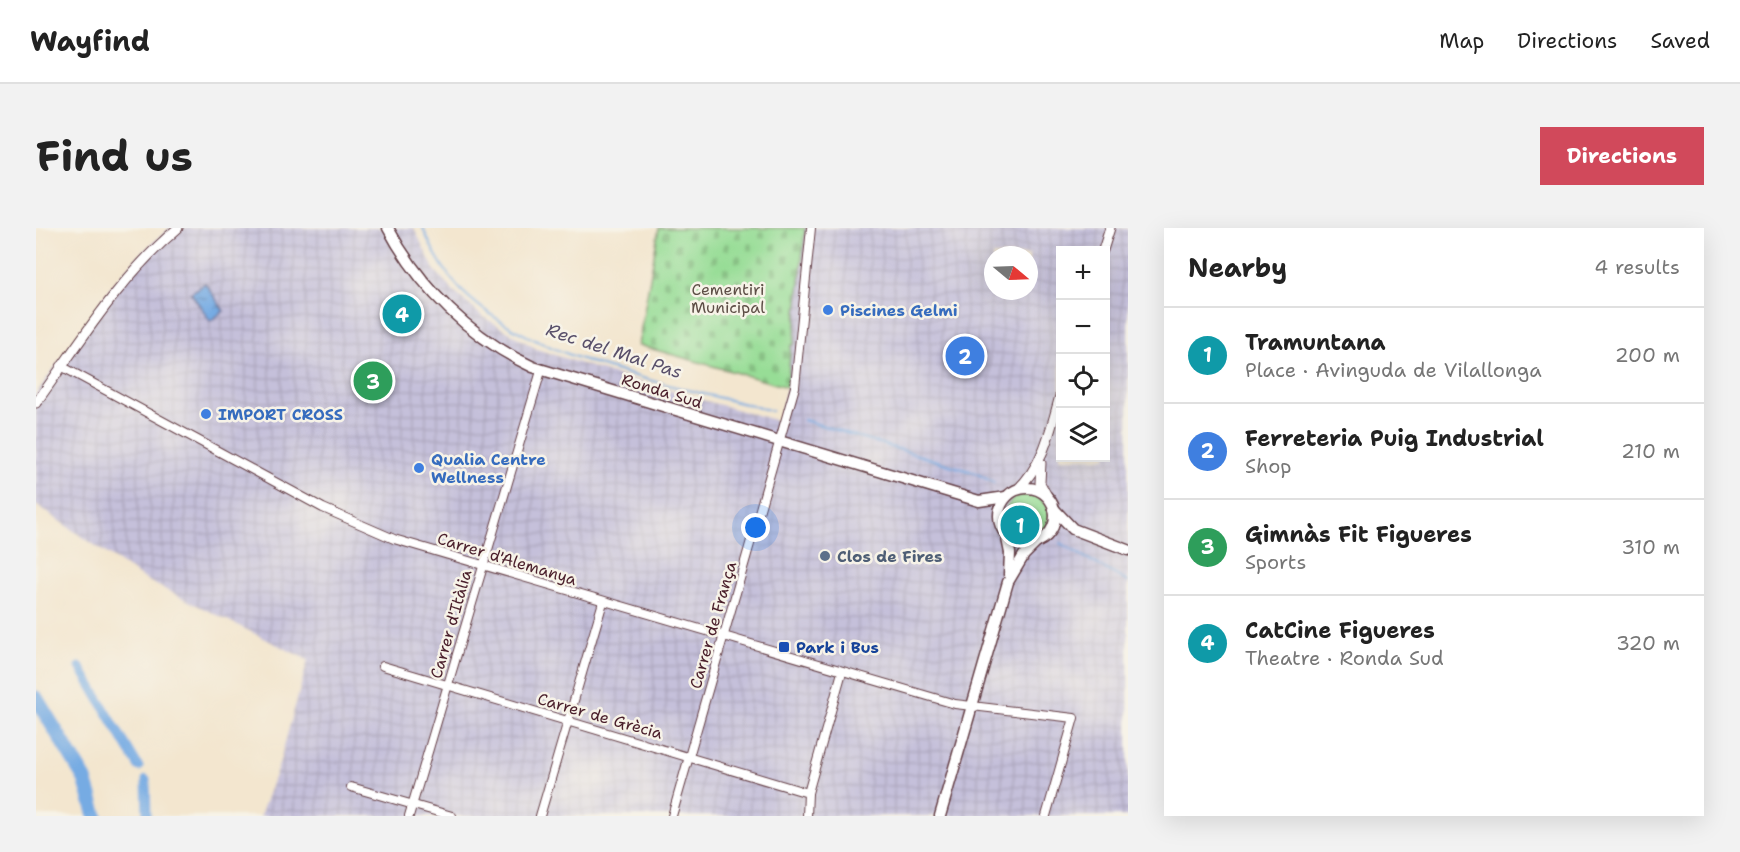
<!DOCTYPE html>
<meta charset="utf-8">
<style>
body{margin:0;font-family:"Shantell Sans",sans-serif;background:#f2f2f2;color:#222}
.controls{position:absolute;right:18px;top:18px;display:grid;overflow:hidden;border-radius:0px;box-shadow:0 6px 24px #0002}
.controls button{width:54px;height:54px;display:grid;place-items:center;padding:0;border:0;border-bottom:2px solid #e0e0e0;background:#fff;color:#222;font:30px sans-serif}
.compass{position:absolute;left:948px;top:18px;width:54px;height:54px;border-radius:50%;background:#fff;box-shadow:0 6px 24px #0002;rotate:109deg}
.you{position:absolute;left:720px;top:300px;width:21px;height:21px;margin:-15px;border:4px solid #fff;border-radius:50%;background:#1a73e8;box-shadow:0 0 0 9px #1a73e833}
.badge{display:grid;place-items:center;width:39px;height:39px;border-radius:50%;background:#d1495b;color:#fff;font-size:20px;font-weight:700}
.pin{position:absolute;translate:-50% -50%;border:3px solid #fff;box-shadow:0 2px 6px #0006}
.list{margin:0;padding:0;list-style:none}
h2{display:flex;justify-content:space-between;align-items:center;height:78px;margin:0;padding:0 24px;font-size:26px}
h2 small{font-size:20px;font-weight:400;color:#767676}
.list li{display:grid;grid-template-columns:39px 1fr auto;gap:18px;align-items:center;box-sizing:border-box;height:96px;padding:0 24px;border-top:2px solid #e0e0e0}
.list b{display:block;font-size:22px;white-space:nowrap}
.list p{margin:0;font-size:20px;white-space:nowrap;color:#767676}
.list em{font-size:20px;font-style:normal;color:#767676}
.icon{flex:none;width:33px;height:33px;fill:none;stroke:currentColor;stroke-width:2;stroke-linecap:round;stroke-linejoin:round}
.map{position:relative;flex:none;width:1092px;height:588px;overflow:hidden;border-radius:0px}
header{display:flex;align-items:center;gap:36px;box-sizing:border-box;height:84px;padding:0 30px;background:#fff;border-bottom:2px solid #e0e0e0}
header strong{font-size:28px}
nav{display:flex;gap:33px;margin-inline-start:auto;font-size:21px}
.intro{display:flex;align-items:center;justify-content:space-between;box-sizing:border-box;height:144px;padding:0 36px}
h1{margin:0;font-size:42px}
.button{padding:15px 27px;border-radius:0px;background:#d1495b;color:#fff;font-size:21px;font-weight:700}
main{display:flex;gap:36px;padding:0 36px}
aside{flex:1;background:#fff;border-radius:0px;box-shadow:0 6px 24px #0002}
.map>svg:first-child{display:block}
.industrial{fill:url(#industrial-grid);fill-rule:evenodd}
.grass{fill:url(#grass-tufts);stroke:#707e60;stroke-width:1.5}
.cemetery{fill:url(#cemetery-stones);stroke:#707e60;stroke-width:1.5}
.water{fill:url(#water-ripples);stroke:#606587;stroke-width:1.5}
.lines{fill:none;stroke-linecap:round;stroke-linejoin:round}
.stream{stroke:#76abe3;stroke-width:2}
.canal{stroke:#76abe3;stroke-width:9}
.river{stroke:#76abe3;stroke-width:15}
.minor-casing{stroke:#633d44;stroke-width:10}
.tertiary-casing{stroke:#633d44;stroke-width:11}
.secondary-casing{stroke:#633d44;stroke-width:13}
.minor{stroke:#fff;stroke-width:8}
.tertiary{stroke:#fff;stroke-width:9}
.secondary{stroke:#fff;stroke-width:10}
.shop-dot{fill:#3f7fe0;stroke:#f7f3e8;stroke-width:2}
.service-dot{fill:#5c6f8a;stroke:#f7f3e8;stroke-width:2}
.transit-dot{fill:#1a4fb4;stroke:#f7f3e8;stroke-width:2}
.labels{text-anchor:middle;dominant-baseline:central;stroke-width:5;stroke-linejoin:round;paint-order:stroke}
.park-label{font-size:16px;fill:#5d4e46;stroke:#f7f3e8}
.shop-label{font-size:16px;font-weight:bold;fill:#366cbe;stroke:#f7f3e8;text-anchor:start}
.street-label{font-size:16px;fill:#4a1f2b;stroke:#f7f3e8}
.service-label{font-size:16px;font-weight:bold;fill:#4e5e75;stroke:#f7f3e8;text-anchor:start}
.transit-label{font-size:16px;font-weight:bold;fill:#164399;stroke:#f7f3e8;text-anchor:start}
.water-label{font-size:18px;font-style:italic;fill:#59506b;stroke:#f7f3e8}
</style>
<header>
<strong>Wayfind</strong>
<nav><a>Map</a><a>Directions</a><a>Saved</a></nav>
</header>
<div class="intro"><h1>Find us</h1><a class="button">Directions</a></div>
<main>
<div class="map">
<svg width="1092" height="588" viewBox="0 0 1092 588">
<defs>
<pattern id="industrial-grid" width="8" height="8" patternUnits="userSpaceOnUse" patternTransform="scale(1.5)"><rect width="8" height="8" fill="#c5c0da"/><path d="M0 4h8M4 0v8" fill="none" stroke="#aba5bb"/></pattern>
<pattern id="grass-tufts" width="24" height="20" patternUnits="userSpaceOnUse" patternTransform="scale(1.5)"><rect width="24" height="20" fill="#97dd96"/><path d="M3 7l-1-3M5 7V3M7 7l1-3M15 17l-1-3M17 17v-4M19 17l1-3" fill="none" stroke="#84bd81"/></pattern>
<pattern id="cemetery-stones" width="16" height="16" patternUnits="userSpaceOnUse" patternTransform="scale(1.5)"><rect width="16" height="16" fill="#97dd96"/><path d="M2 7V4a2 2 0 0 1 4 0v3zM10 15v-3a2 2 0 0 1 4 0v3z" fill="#84bd81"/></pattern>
<pattern id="water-ripples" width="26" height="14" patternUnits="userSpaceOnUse" patternTransform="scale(1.5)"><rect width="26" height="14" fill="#76abe3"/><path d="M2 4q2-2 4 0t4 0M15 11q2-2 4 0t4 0" fill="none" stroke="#638bb8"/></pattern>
</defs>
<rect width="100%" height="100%" fill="#f7f3e8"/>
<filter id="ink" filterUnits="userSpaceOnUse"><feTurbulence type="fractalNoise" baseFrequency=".0167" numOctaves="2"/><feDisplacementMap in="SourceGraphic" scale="12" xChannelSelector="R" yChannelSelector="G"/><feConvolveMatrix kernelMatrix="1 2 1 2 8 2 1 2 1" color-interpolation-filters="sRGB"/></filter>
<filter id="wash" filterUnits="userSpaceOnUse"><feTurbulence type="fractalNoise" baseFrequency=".008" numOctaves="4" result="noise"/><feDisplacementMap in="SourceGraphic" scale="24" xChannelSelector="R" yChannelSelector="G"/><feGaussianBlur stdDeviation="1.35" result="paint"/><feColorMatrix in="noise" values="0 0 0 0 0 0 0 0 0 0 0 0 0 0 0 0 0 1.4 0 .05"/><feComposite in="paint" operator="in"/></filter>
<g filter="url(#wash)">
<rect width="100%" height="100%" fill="#f3e6cf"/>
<path class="industrial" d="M 134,0 L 378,0 L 398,41 L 417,63 L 446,88 L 501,121 L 592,151 L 742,193 L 752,153 L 755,117 L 758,117 L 769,0 L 1092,0 L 1092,588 L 224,588 L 243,536 L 272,432 L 108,351 L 0,277 L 0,166 L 78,55 L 104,26 ZM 1024,22 L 1070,22 L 1070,230 L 1024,230 ZM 957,27 L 993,27 L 993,63 L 957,63 Z"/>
<circle class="grass" cx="991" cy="288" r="22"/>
<path class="cemetery" d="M 623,0 L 769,0 L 758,117 L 755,117 L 751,159 L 602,117 Z"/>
<path class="water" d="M 169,55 L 188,83 L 174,93 L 155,65 Z"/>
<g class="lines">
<g class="stream">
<path d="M 387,0 C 396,22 409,45 425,62 C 497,134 640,157 736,183"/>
<path d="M 768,192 L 940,245 L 958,255"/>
<path d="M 1024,315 L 1092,354"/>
</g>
<g class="canal">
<path d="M 44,439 L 103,539"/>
<path d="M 110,552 L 111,588"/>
</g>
<path class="river" d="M 0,470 L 49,551 L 60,588"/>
</g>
</g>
<g filter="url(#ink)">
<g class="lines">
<g class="minor-casing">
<g id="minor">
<path d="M 25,138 L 287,280 L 358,311 L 919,476 L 1038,490 L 1010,588"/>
<path d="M 347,438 L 772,565"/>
<path d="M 315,559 L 416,588"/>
<path d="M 373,588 L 505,143"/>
<path d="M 504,588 L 567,374"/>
<path d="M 636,588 L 759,159 L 775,0"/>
<path d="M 771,588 L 772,565 L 806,444"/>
</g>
</g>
<g class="tertiary-casing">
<g id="tertiary">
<path d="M 1067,22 L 1074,0"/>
<path d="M 0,175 C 45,113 83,50 142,0"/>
<path d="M 1005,235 L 1004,255 L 1011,268"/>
<path d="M 981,262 C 1008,236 1014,203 1024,168"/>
</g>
</g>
<g class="secondary-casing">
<g id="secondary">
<path d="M 352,0 C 384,60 435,110 497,139 L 943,273 L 970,269"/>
<circle cx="991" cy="288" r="28"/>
<path d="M 1018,281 L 1037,301 L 1092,322"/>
<path d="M 970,306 L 974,325 L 973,347"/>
<path d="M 904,588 L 972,354 L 988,327 L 1001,314"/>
</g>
</g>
<use href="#minor" class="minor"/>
<use href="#tertiary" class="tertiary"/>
<use href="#secondary" class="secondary"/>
</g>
</g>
<g class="shop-dot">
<circle cx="792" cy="82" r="6"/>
<circle cx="170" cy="186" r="6"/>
<circle cx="383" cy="240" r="6"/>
</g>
<circle class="service-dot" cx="789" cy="328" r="6"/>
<rect class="transit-dot" x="742" y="413" width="12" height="12" rx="3"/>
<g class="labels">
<g class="park-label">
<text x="692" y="61">Cementiri<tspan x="692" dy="18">Municipal</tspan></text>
</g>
<g class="shop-label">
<text x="804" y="82">Piscines Gelmi</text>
<text x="182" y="186">IMPORT CROSS</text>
<text x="395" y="231">Qualia Centre<tspan x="395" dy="18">Wellness</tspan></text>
</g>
<g class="street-label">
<text transform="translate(626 163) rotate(17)">Ronda Sud</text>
<text transform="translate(471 331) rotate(17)">Carrer d'Alemanya</text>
<text transform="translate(415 396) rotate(-74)">Carrer d'Itàlia</text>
<text transform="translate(677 397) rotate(-74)">Carrer de França</text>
<text transform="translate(564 488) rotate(16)">Carrer de Grècia</text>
</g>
<g class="service-label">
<text x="801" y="328">Clos de Fires</text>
</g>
<g class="transit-label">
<text x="760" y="419">Park i Bus</text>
</g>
<g class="water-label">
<text transform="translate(578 123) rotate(18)">Rec del Mal Pas</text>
</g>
</g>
</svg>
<div class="controls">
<button>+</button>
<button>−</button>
<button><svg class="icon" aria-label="locate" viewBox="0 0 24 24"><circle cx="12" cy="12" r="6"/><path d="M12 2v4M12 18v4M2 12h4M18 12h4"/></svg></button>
<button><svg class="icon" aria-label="layers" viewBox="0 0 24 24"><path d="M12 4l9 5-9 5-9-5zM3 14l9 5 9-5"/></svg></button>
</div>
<svg class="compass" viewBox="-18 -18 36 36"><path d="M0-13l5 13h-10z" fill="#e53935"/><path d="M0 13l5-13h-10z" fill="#767676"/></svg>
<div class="you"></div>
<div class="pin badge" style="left:984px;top:297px;background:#0f9aa8">1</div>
<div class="pin badge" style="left:929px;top:128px;background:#3f7fe0">2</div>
<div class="pin badge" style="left:337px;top:153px;background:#2e9e5b">3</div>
<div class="pin badge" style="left:366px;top:86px;background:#0f9aa8">4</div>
</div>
<aside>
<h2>Nearby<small>4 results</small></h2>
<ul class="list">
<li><span class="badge" style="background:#0f9aa8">1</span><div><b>Tramuntana</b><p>Place · Avinguda de Vilallonga</p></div><em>200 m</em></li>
<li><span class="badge" style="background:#3f7fe0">2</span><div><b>Ferreteria Puig Industrial</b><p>Shop</p></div><em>210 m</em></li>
<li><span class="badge" style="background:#2e9e5b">3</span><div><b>Gimnàs Fit Figueres</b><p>Sports</p></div><em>310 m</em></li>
<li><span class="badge" style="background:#0f9aa8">4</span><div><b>CatCine Figueres</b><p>Theatre · Ronda Sud</p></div><em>320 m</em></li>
</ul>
</aside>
</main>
